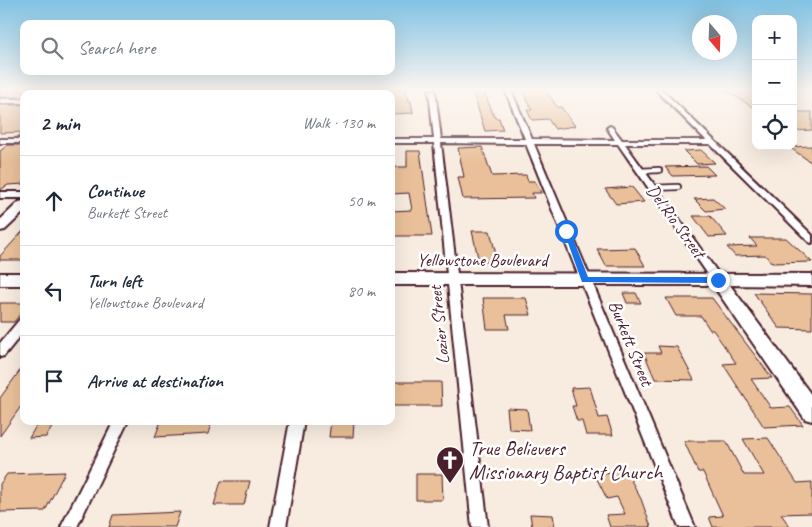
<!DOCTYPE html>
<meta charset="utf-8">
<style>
body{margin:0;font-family:Caveat,sans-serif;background:#f6f6f7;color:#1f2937}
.controls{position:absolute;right:15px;top:15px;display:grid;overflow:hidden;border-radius:10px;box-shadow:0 5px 20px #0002}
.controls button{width:45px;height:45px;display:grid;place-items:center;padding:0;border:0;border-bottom:1px solid #e0e1e3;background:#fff;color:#1f2937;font:25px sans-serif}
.compass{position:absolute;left:692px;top:15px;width:45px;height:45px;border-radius:50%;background:#fff;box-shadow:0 5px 20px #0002;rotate:161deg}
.stop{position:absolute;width:15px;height:15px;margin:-11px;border:4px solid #1a73e8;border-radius:50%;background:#fff}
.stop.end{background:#1a73e8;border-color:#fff;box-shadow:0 1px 5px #0008}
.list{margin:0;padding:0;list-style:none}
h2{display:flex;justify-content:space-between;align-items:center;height:65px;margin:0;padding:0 20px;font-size:21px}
h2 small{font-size:16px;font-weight:400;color:#747a83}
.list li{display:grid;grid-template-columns:32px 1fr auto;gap:15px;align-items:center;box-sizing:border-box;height:90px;padding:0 20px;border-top:1px solid #e0e1e3}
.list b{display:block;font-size:19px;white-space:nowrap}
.list p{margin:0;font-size:16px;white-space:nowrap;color:#747a83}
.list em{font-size:16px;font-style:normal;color:#747a83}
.icon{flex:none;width:28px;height:28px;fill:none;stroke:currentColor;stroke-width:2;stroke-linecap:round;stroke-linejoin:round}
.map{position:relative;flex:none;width:812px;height:527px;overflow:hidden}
.search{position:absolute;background:#fff;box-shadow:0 5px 20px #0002;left:20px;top:20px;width:375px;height:55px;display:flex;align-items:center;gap:12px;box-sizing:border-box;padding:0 18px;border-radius:10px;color:#747a83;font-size:19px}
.panel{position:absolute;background:#fff;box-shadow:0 5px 20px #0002;left:20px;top:90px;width:375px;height:335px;border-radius:10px}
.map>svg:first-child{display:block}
.building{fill:#e9c099;stroke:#4a1f2b}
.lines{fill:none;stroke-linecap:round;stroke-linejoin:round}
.lane-far1-casing{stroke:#4a1f2b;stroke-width:5.5}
.lane-casing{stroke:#4a1f2b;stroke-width:8}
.street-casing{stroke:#4a1f2b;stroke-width:4}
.secondary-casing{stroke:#4a1f2b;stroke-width:4}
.lane-far1{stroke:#fff;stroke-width:3}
.lane{stroke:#fff;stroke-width:4.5}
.street{fill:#fff;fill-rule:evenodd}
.secondary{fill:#fff;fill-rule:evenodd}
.route{fill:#1a73e8}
.labels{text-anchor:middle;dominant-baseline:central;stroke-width:5;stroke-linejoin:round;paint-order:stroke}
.street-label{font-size:18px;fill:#4a1f2b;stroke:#fff}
.near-poi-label{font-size:21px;fill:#4a1f2b;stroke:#fff;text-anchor:start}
</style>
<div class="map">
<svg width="812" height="527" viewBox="0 0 812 527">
<rect width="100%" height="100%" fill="#f8ece0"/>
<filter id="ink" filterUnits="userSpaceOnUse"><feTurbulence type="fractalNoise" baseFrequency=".02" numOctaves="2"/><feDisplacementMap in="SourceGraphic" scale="10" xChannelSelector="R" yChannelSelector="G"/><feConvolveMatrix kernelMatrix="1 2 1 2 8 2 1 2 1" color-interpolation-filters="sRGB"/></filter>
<g filter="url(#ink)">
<g class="building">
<rect x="0" y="90" width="24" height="7"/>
<path d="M 391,90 L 406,90 L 409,101 L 411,101 L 413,113 L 391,114 Z"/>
<path d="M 522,90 L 546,90 L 557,107 L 561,107 L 575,126 L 555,129 L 548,119 L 532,120 L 527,110 L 532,110 Z"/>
<path d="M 725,90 L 756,90 L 756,109 Z"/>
<path d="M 484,92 L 495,118 L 499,118 L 503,130 L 485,131 L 473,93 Z"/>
<path d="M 0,105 L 24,105 L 24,137 L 17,137 L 24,132 L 0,133 Z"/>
<path d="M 793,112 L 812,112 L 812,130 L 793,131 Z"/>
<path d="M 8,145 L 24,145 L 24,184 L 8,185 L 0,190 L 0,151 Z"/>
<path d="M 812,146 L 812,163 L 789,147 Z"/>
<path d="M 482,147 L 492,176 L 526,175 L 528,181 L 535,181 L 541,193 L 532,193 L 534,198 L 463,199 L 458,177 L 464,177 L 458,148 Z"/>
<path d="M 701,150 L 715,163 L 697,164 L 684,151 Z"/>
<path d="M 407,151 L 420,151 L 432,236 L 391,236 L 391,211 L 412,210 L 409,193 L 391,194 L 391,167 L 407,167 Z"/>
<path d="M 706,166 L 715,175 L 673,176 L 665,167 Z"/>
<path d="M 632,187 L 644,202 L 616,204 L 605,189 Z"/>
<path d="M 713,198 L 725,209 L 706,211 L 694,199 Z"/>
<path d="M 693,216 L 710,216 L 727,236 L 709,237 Z"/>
<path d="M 24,230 L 24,260 L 0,260 L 0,256 Z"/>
<path d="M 472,231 L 490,231 L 498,262 L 479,262 Z"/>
<path d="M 750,238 L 786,238 L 812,262 L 772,263 L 765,255 L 735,256 L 727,247 L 757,246 Z"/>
<path d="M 635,248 L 645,266 L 606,266 L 597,249 Z"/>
<path d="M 623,293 L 636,293 L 641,303 L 627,303 Z"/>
<path d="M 754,293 L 812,294 L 812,329 L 779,328 Z"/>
<path d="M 483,298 L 526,298 L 531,315 L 506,315 L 509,329 L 487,329 Z"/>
<path d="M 666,298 L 712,298 L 772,378 L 751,379 L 771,408 L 790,407 L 803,425 L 764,427 L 723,364 L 736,363 L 713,330 L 710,330 L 701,316 L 676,316 Z"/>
<path d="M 0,303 L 24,303 L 24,309 L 14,322 L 0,322 Z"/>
<path d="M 658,346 L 677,347 L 694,380 L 655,379 L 644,353 L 661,353 Z"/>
<path d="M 24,365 L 24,402 L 0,436 L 0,398 Z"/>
<path d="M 393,382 L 441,382 L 442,406 L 393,406 Z"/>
<path d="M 590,387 L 599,418 L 607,417 L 613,435 L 586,435 L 582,421 L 577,421 L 572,406 L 576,406 L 571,388 Z"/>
<path d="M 507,408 L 527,409 L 530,430 L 509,429 Z"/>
<path d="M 39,421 L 56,421 L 46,437 L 29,438 Z"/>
<path d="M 161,421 L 212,421 L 208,434 L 155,437 Z"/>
<path d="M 331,421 L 354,421 L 353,437 L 329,437 Z"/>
<path d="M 768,438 L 797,483 L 812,482 L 812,513 L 781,514 L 790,527 L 713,527 L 709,517 L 723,516 L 703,472 L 698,472 L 684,441 L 726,441 L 744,475 L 764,475 L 743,439 Z"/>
<path d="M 625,469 L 641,499 L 651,527 L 610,527 L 606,515 L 625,514 L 617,497 L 607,499 L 595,475 Z"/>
<path d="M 65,472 L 45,511 L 0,512 L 0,484 L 7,474 Z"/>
<path d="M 416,474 L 442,474 L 443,500 L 416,500 Z"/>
<path d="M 221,481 L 250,481 L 244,505 L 214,505 Z"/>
<path d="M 180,512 L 175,527 L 109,527 L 113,515 Z"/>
<path d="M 530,514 L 553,515 L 555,527 L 532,527 Z"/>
</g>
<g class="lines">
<g class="lane-far1-casing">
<g id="lane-far1">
<path d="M 225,94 L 228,90"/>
<path d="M 246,94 L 249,90"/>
<path d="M 264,94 L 267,90"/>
</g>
</g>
<g class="lane-casing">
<g id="lane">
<path d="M 640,171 L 659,170"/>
<path d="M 652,188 L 678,187"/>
</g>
</g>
<g class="street-casing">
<g id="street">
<path d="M 206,90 L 212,90 L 209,94 L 203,94 Z"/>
<path d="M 280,90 L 286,90 L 284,94 L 278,94 Z"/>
<rect x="355" y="90" width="6" height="4"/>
<path d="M 429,90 L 435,90 L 441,139 L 525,139 L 505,90 L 511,90 L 532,139 L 615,140 L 607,128 L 610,126 L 612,127 L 622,140 L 706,140 L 656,90 L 662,90 L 812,235 L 812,243 L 809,242 L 710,144 L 625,144 L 723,280 L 722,283 L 714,283 L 618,144 L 534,144 L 695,527 L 679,527 L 526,144 L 441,143 L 488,527 L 472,527 L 434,143 L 391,143 L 391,139 L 434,139 Z"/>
<rect x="0" y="99" width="24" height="4"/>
<rect x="0" y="139" width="24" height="4"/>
<rect x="0" y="192" width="24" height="6"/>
<path d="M 24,318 L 24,331 L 4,356 L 0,357 L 0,343 L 20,319 Z"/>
<path d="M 114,421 L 128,421 L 77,527 L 61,527 Z"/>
<path d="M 290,421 L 304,421 L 286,527 L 270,527 Z"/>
</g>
</g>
<g class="secondary-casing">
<g id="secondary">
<path d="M 141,90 L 150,90 L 147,94 L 137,94 Z"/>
<path d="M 24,201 L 24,212 L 5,230 L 0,231 L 0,220 L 19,202 Z"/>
<rect x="0" y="273" width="24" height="12"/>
<path d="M 391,273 L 812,274 L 812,286 L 730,285 L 812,396 L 812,421 L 805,419 L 713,285 L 391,285 Z"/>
</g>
</g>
<use href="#lane-far1" class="lane-far1"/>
<use href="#lane" class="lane"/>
<use href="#street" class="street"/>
<use href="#secondary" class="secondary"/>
</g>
</g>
<linearGradient id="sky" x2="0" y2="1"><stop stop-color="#81c2e4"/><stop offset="0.55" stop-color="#fcf6f1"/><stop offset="1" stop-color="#fcf6f1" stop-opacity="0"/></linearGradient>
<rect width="812" height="163" fill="url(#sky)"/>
<path class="route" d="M 563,229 L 570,231 L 588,277 L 718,277 L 722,280 L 718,283 L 582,282 Z"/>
<defs>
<g id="church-pin" transform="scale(1.4375)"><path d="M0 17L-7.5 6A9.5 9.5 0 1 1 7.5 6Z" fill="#4a1f2b" stroke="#fff"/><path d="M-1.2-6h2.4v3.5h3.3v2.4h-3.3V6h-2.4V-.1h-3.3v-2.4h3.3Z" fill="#fff"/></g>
</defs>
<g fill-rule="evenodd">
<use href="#church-pin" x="450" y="460"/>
</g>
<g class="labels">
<g class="street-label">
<text transform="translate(676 221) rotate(54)">Del Rio Street</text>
<text x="482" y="260">Yellowstone Boulevard</text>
<text transform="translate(439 325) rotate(-96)">Lozier Street</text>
<text transform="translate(631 343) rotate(68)">Burkett Street</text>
</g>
<g class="near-poi-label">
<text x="469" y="448">True Believers<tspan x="469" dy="24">Missionary Baptist Church</tspan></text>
</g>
</g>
</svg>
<div class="controls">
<button>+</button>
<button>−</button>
<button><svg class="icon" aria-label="locate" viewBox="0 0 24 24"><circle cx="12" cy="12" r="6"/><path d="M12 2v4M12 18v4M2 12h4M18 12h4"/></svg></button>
</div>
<svg class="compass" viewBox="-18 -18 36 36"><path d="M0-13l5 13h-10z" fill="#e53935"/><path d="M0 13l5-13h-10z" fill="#747a83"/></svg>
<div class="stop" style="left:566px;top:231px"></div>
<div class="stop end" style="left:718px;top:280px"></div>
<div class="search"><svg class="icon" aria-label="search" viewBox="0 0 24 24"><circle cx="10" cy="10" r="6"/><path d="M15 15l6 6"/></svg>Search here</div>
<section class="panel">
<h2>2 min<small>Walk · 130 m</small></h2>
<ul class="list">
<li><svg class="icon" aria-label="ahead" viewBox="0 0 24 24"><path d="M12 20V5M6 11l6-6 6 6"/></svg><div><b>Continue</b><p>Burkett Street</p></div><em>50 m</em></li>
<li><svg class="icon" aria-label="left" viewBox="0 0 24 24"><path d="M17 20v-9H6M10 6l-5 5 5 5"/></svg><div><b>Turn left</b><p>Yellowstone Boulevard</p></div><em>80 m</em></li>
<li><svg class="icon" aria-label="arrive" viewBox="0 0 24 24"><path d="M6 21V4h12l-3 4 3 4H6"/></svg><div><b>Arrive at destination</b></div></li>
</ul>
</section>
</div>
